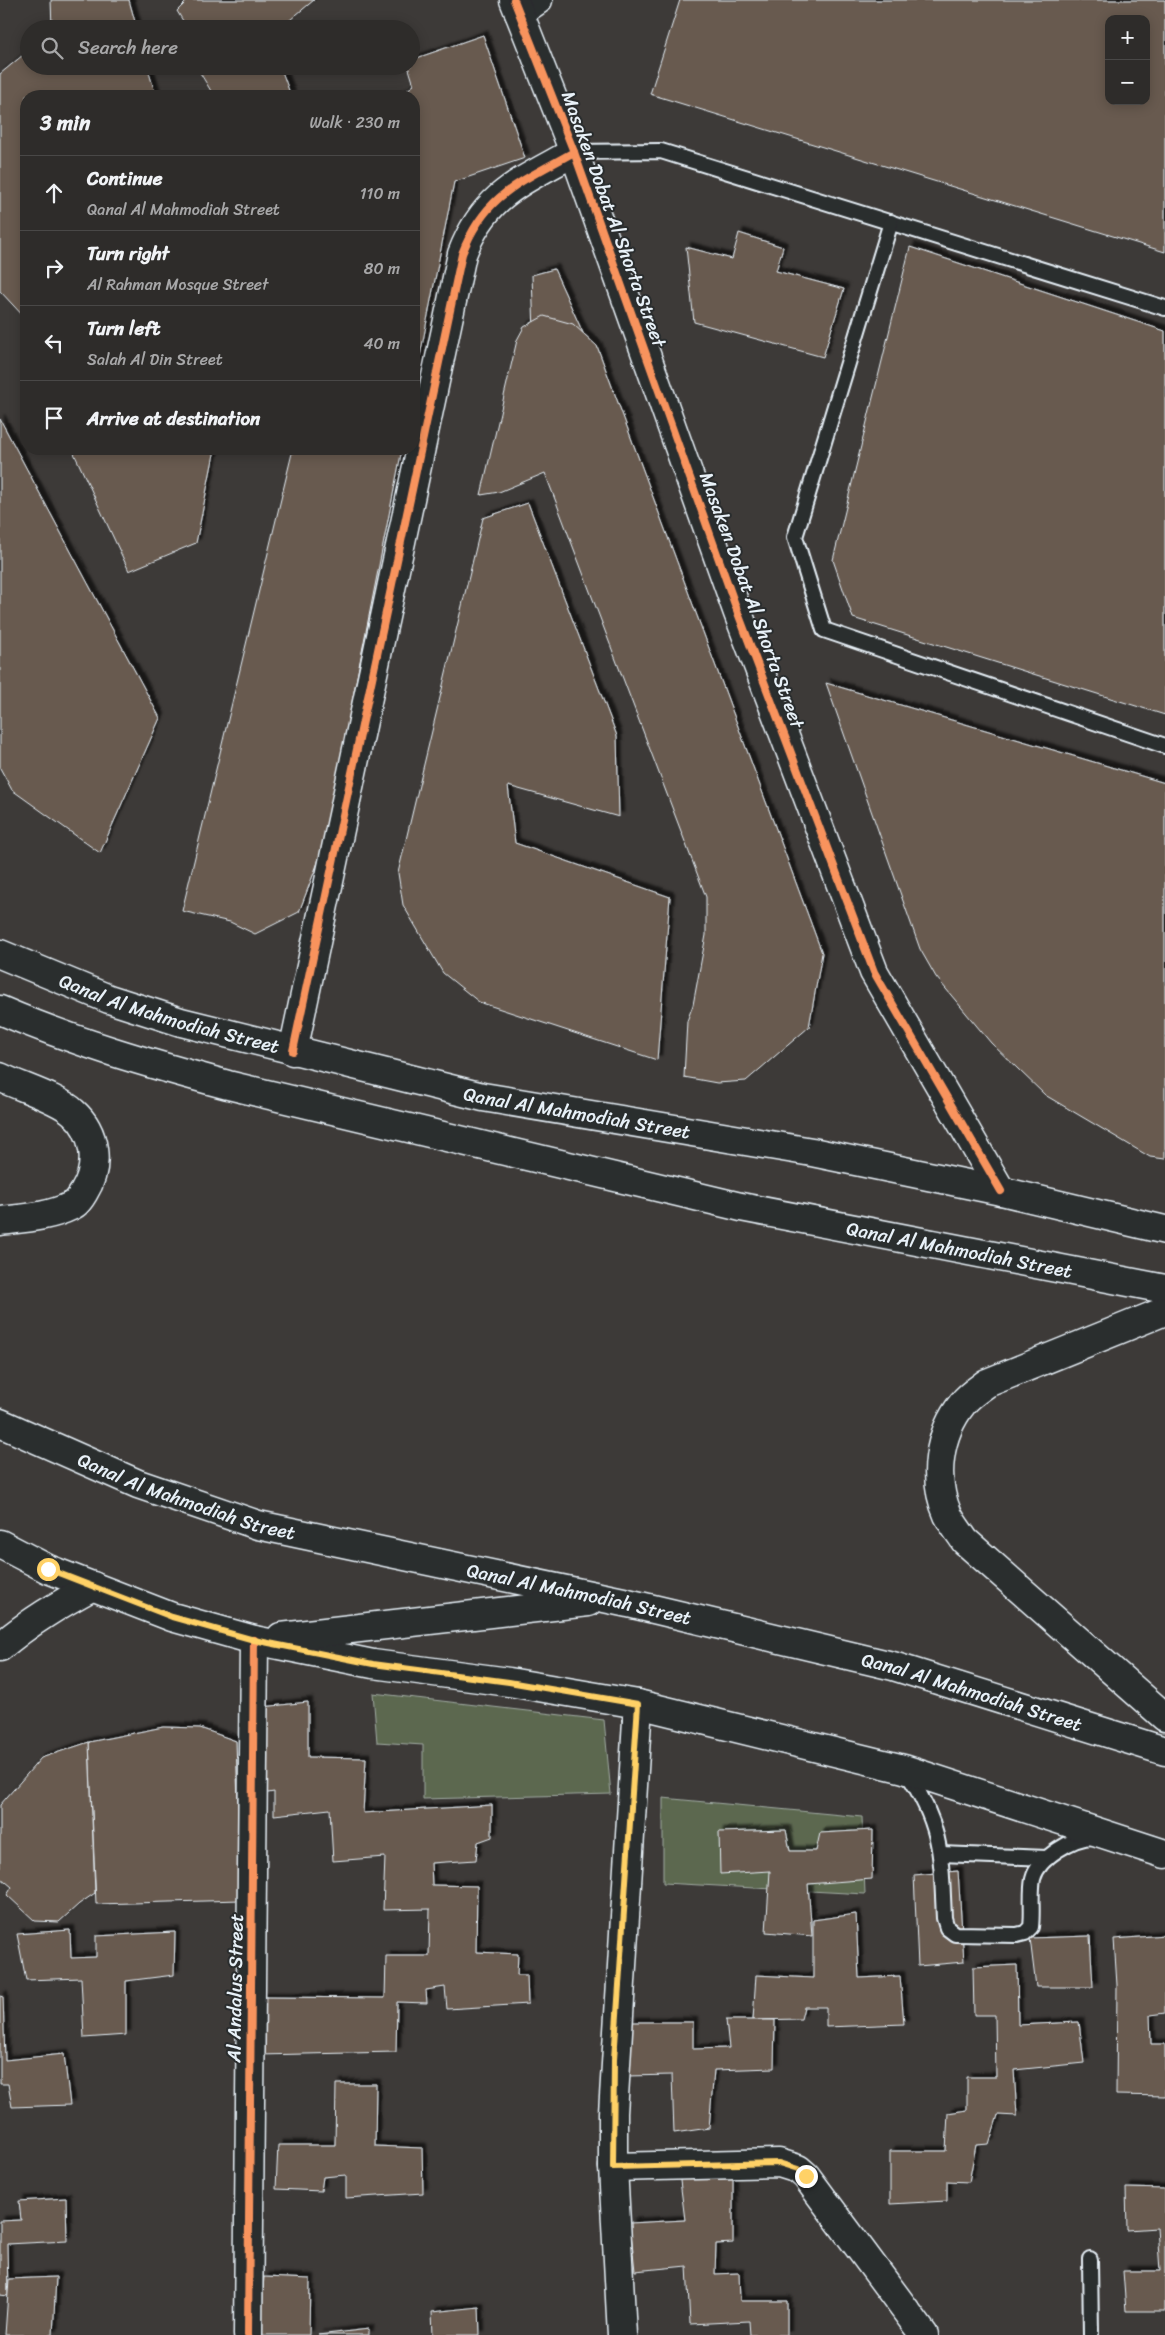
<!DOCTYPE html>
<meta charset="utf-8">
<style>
body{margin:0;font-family:Sriracha,sans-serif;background:#3a3836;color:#f1f3f6}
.controls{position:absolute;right:15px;top:15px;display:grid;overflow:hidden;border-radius:10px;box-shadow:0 2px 12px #0003}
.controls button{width:45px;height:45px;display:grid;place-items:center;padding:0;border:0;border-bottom:1px solid #494847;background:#2e2c2a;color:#f1f3f6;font:25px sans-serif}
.stop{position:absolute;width:15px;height:15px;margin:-11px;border:4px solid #ffd166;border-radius:50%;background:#fff}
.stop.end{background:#ffd166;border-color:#fff;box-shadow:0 1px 5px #0008}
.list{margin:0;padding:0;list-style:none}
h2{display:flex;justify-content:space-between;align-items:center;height:65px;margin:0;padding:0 20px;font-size:21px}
h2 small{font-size:16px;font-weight:400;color:#a7a7a8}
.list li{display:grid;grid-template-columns:32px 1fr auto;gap:15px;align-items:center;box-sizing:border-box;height:75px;padding:0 20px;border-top:1px solid #494847}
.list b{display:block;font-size:19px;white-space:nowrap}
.list p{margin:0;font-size:16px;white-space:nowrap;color:#a7a7a8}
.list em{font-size:16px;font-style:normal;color:#a7a7a8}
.icon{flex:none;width:28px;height:28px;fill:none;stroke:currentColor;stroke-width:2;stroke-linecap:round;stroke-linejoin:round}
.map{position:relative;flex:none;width:1165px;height:2335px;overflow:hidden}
.search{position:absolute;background:#2e2c2a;box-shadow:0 2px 12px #0003;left:20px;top:20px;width:400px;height:55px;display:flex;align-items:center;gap:12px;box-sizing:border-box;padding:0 18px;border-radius:28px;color:#a7a7a8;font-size:19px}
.panel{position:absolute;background:#2e2c2a;box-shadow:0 2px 12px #0003;left:20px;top:90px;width:400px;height:365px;border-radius:20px}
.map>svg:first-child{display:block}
.green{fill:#5c6850;stroke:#a2aca4}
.building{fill:#685a4f;stroke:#e8f1f8;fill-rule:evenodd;filter:url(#shadow)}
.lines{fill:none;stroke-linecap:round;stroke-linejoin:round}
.service-casing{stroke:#e8f1f8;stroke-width:18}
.minor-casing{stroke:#e8f1f8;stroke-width:31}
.tertiary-casing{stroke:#e8f1f8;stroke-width:31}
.secondary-casing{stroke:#e8f1f8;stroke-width:31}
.service{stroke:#2a2d2e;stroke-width:14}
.minor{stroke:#2a2d2e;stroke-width:28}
.tertiary{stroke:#2a2d2e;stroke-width:28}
.secondary{stroke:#2a2d2e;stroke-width:28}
.cycleway-casing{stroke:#2a2d2e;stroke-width:11}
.cycleway{stroke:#f8935d;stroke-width:8}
.route{stroke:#ffd166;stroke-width:6}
.labels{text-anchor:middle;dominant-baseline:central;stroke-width:4;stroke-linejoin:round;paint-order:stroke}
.street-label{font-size:19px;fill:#e8f1f8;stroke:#2a2d2e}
</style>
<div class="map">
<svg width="1165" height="2335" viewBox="0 0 1165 2335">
<defs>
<filter id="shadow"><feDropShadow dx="4.5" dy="-4.5" stdDeviation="1" flood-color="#0009"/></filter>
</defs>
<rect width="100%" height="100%" fill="#3d3a38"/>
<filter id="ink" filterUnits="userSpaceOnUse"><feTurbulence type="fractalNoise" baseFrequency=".02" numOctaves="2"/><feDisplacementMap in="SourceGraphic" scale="10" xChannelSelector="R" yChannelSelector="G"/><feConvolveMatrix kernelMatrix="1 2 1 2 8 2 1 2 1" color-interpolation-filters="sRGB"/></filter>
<g filter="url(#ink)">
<g class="green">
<path d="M 373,1693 L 604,1720 L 611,1794 L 423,1799 L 423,1745 L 377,1742 Z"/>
<path d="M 663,1798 L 862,1817 L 865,1894 L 663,1883 Z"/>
</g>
<g class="building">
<path d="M 51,0 L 129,0 L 137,29 L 52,29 Z"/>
<path d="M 188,0 L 314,0 L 279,29 L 188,29 L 177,11 Z"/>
<path d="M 680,0 L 1165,0 L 1165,252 L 650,94 ZM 1109,19 L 1146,19 L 1146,101 L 1109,101 Z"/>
<path d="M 483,35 L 525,158 L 454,182 L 414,387 L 414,96 L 399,96 L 414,85 L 408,66 L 411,66 L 411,60 Z"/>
<path d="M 29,50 L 29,66 L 147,66 L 156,96 L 26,96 L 26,319 L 0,291 L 0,74 Z"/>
<path d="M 196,66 L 280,66 L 291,96 L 214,96 Z"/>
<path d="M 739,233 L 783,247 L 776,271 L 844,289 L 823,357 L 694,322 L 686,247 L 732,259 Z"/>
<path d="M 910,247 L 1165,331 L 1165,715 L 853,618 L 833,560 Z"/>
<path d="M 554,269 L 588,344 L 535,363 L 532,275 Z"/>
<path d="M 544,316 L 573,324 L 597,346 L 822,953 L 809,1027 L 746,1081 L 717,1083 L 684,1077 L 687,1021 L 693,1005 L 706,935 L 706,897 L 545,473 L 499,492 L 481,495 L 517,340 L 524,327 Z"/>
<path d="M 0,419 L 160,718 L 100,853 L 12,790 L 0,768 Z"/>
<path d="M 72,449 L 215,449 L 196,543 L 129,571 Z"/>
<path d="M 293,449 L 402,449 L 323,849 L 299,912 L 255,934 L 230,922 L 182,911 Z"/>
<path d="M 528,503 L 617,736 L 619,817 L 508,786 L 515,843 L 670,897 L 657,1060 L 479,1002 L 443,973 L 403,905 L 398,873 L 483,518 Z"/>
<path d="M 826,683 L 1165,783 L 1165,1159 L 1150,1157 L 1045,1095 L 991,1043 L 936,977 L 920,949 Z"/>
<path d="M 308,1702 L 308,1757 L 366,1758 L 363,1813 L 492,1805 L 492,1837 L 478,1842 L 476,1860 L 431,1863 L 432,1885 L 477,1886 L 476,1952 L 518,1954 L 517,1975 L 527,1975 L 528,2004 L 447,2009 L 445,1987 L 426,1990 L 427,2003 L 397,2002 L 396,2052 L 259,2055 L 262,1997 L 385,1998 L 386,1956 L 429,1956 L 430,1909 L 383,1910 L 385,1857 L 333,1861 L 330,1809 L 274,1815 L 274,1792 L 262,1794 L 263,1707 Z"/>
<path d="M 163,1727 L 200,1728 L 236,1741 L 241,1900 L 96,1904 L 89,1742 Z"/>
<path d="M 89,1742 L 95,1893 L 79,1904 L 59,1922 L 35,1921 L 7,1895 L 12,1887 L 0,1877 L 0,1805 L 41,1758 Z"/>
<path d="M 786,1830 L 790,1851 L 816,1851 L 820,1833 L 873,1830 L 872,1879 L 808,1884 L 812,1936 L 766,1932 L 770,1871 L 720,1874 L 719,1832 Z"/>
<path d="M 958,1871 L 964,1962 L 918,1966 L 914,1875 Z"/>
<path d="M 856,1914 L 859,1978 L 900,1976 L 904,2024 L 826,2027 L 826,2007 L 804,2007 L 801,2019 L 753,2020 L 756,1975 L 813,1978 L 813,1920 Z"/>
<path d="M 70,1930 L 71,1958 L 96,1957 L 96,1936 L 175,1932 L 174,1975 L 126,1981 L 126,2035 L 84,2038 L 81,1978 L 26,1980 L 17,1934 Z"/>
<path d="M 1165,1935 L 1165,2013 L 1150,2015 L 1151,2044 L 1165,2044 L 1165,2096 L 1116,2095 L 1117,1985 L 1114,1939 Z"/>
<path d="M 1090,1936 L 1093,1987 L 1036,1987 L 1030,1938 Z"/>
<path d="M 1017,1965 L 1018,2025 L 1079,2022 L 1084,2063 L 1014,2070 L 1017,2116 L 998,2115 L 989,2144 L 976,2145 L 969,2182 L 947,2181 L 947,2201 L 890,2204 L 890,2151 L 946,2151 L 948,2113 L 967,2110 L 967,2077 L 996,2077 L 995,2015 L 974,2015 L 973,1967 Z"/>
<path d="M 0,1996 L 3,1997 L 5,2060 L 64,2054 L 70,2105 L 12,2107 L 8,2084 L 0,2084 Z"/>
<path d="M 726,2020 L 775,2020 L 774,2068 L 714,2070 L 709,2128 L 674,2133 L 672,2075 L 628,2076 L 632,2022 L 693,2022 L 693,2049 L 729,2048 Z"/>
<path d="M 336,2084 L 376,2084 L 375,2146 L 422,2148 L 423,2193 L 346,2198 L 346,2175 L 323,2177 L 321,2191 L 276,2189 L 278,2145 L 335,2145 Z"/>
<path d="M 733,2170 L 733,2243 L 716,2244 L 715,2274 L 739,2273 L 740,2301 L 787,2301 L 787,2335 L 750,2335 L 749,2321 L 690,2324 L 687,2266 L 635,2271 L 630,2223 L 685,2220 L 679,2173 Z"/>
<path d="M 1126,2188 L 1165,2189 L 1165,2311 L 1126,2311 L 1123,2271 L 1160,2271 L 1157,2228 L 1127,2230 Z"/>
<path d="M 66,2198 L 67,2241 L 7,2244 L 8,2296 L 0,2295 L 0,2221 L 21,2220 L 19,2201 Z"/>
<path d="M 56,2277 L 53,2335 L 5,2335 L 9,2279 Z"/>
<path d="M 264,2277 L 310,2279 L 309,2335 L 259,2335 Z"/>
<path d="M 479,2307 L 480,2335 L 433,2335 L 432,2312 Z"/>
<path d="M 369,2329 L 369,2335 L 318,2335 Z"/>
</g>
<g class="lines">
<g class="service-casing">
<g id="service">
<path d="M 574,152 L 661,151 L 1165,308"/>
<path d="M 891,222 L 795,537 L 824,630 L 1165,746"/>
<path d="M 907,1773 C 943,1827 941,1857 944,1918 L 947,1928 L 955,1934 L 1017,1935 L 1025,1933 L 1031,1927 C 1033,1911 1030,1894 1033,1879 C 1038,1858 1074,1836 1095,1837"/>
<path d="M 941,1854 L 1047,1858"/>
<path d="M 1090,2259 L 1091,2335"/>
</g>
</g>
<g class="minor-casing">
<g id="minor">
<path d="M 519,13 L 538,0"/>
<path d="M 293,1051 L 462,254 C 485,194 521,182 574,152"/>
<path d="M 613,2167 L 779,2163 L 798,2169 L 806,2176 L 924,2335"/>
<path d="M 248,2335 L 254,1640"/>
<path d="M 622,2335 L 613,2167 L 613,2113 L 638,1704"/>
</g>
</g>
<g class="tertiary-casing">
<path id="tertiary" d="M 514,0 L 574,152 L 738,613 L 874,972 L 1001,1191"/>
</g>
<g class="secondary-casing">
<g id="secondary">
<path id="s1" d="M 0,954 L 109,999 L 181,1022 L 483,1097 L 812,1152 L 1001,1191 L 1165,1230"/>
<path id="s2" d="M 0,1010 C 74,1042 150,1064 228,1085 L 741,1207 L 1165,1289"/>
<path d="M 0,1077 C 20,1087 58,1098 73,1112 C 96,1132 100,1166 84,1192 C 81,1197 77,1204 71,1206 C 49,1217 24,1218 0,1221"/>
<path d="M 1165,1311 L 987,1383 C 979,1389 969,1395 963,1403 C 938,1434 932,1479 948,1515 C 953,1525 960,1533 965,1541 L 1165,1717"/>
<path id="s3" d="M 0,1423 L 138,1484 L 258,1525 L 628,1603 L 893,1666 L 1165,1751"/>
<path d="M 0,1544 L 48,1569 L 172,1617 L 254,1640 L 373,1664 L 509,1682 L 638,1704 L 904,1769 L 1165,1854"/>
<path d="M 281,1637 L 588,1602"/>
<path d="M 0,1647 C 29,1622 60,1604 93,1586"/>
</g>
</g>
<use href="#service" class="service"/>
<use href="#minor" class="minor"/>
<use href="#tertiary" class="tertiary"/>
<use href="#secondary" class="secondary"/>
<g class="cycleway-casing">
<g id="cycleway">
<path d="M 514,0 L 574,152 L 738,613 L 874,972 L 1001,1191"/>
<path d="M 293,1051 L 462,254 C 485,194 521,182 574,152"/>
<path d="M 248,2335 L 254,1640"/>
</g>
</g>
<use href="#cycleway" class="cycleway"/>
</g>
</g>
<g class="lines" filter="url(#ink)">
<path class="route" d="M 48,1569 L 172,1617 L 254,1640 L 373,1664 L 509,1682 L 638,1704 L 614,2059 L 613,2167 L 779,2163 L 798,2169 L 806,2176"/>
</g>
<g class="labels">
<g class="street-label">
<text transform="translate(614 219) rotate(70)">Masaken Dobat Al Shorta Street</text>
<text transform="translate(752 600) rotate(70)">Masaken Dobat Al Shorta Street</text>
<text stroke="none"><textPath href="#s1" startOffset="180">Qanal Al Mahmodiah Street</textPath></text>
<text stroke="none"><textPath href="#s1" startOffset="600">Qanal Al Mahmodiah Street</textPath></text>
<text stroke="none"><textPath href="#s2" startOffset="990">Qanal Al Mahmodiah Street</textPath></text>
<text stroke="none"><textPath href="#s3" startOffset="201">Qanal Al Mahmodiah Street</textPath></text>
<text stroke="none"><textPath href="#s3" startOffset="606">Qanal Al Mahmodiah Street</textPath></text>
<text stroke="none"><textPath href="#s3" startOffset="1011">Qanal Al Mahmodiah Street</textPath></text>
<text transform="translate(235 1988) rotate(-89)">Al Andalus Street</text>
</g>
</g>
</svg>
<div class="controls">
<button>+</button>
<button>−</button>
</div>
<div class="stop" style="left:48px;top:1569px"></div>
<div class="stop end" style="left:806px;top:2176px"></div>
<div class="search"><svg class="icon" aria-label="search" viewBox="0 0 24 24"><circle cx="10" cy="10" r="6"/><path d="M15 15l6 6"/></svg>Search here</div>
<section class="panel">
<h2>3 min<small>Walk · 230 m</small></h2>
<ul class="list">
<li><svg class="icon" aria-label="ahead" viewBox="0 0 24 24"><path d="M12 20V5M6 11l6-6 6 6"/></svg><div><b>Continue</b><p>Qanal Al Mahmodiah Street</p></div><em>110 m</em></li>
<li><svg class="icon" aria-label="right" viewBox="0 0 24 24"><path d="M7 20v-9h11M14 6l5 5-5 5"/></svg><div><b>Turn right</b><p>Al Rahman Mosque Street</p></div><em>80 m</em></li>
<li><svg class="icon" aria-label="left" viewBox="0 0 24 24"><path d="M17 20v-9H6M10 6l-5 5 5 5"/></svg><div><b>Turn left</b><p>Salah Al Din Street</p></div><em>40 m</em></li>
<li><svg class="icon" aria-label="arrive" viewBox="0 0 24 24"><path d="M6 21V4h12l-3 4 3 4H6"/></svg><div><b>Arrive at destination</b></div></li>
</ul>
</section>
</div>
